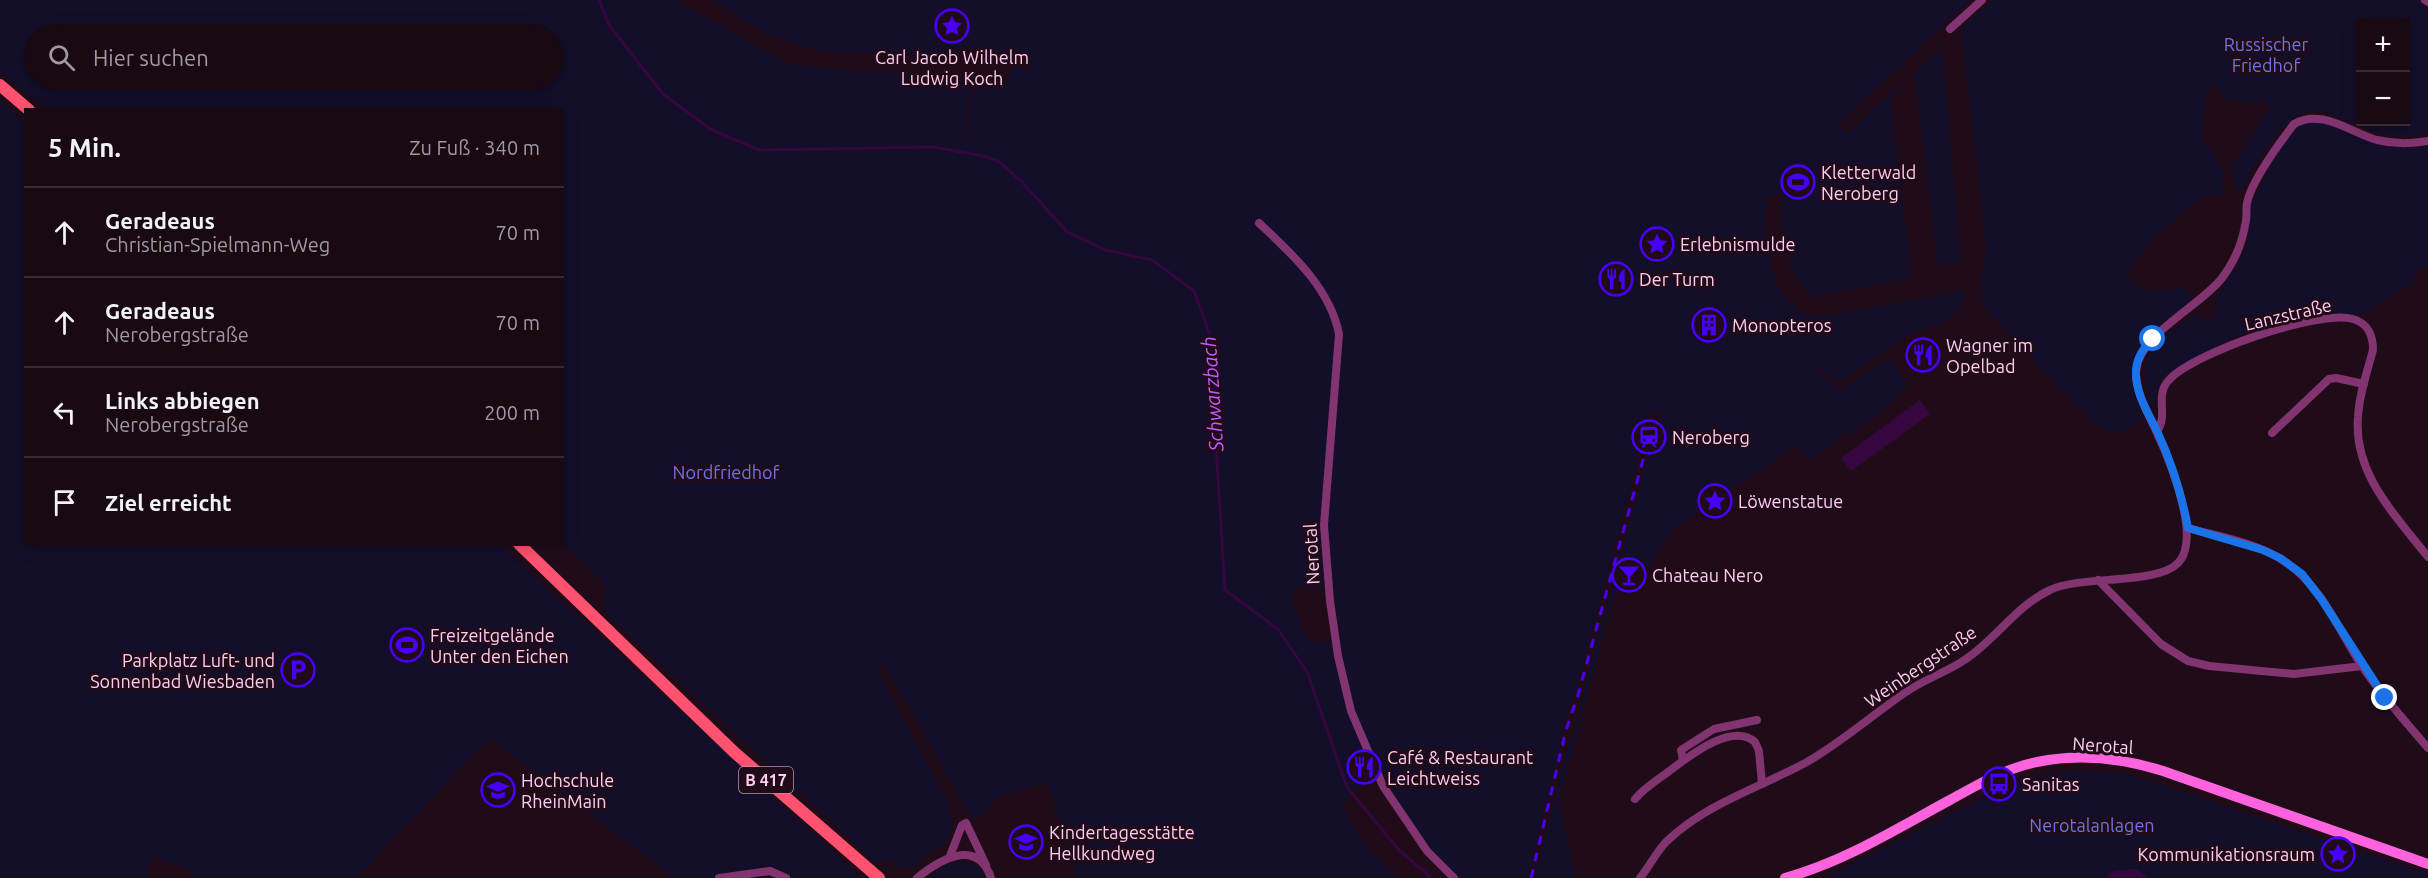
<!DOCTYPE html>
<html lang="de">
<meta charset="utf-8">
<style>
body{margin:0;font-family:Ubuntu,sans-serif;background:#21121c;color:#f1f3f6}
.controls{position:absolute;right:18px;top:18px;display:grid;overflow:hidden;border-radius:0px;box-shadow:0 3px 15px #0003}
.controls button{width:54px;height:54px;display:grid;place-items:center;padding:0;border:0;border-bottom:2px solid #362a33;background:#180913;color:#f1f3f6;font:30px sans-serif}
.stop{position:absolute;width:18px;height:18px;margin:-14px;border:4px solid #1a73e8;border-radius:50%;background:#fff}
.stop.end{background:#1a73e8;border-color:#fff;box-shadow:0 2px 6px #0008}
.list{margin:0;padding:0;list-style:none}
h2{display:flex;justify-content:space-between;align-items:center;height:78px;margin:0;padding:0 24px;font-size:26px}
h2 small{font-size:20px;font-weight:400;color:#9f9aa0}
.list li{display:grid;grid-template-columns:39px 1fr auto;gap:18px;align-items:center;box-sizing:border-box;height:90px;padding:0 24px;border-top:2px solid #362a33}
.list b{display:block;font-size:22px;white-space:nowrap}
.list p{margin:0;font-size:20px;white-space:nowrap;color:#9f9aa0}
.list em{font-size:20px;font-style:normal;color:#9f9aa0}
.icon{flex:none;width:33px;height:33px;fill:none;stroke:currentColor;stroke-width:2;stroke-linecap:round;stroke-linejoin:round}
.map{position:relative;flex:none;width:2428px;height:878px;overflow:hidden}
.search{position:absolute;background:#180913;box-shadow:0 3px 15px #0003;left:24px;top:24px;width:540px;height:66px;display:flex;align-items:center;gap:15px;box-sizing:border-box;padding:0 21px;border-radius:33px;color:#9f9aa0;font-size:22px}
.panel{position:absolute;background:#180913;box-shadow:0 3px 15px #0003;left:24px;top:108px;width:540px;height:438px;border-radius:0px}
.map>svg:first-child{display:block}
.green{fill:#130e2a;fill-rule:evenodd}
.water{fill:#35073e}
.lines{fill:none;stroke-linecap:round;stroke-linejoin:round}
.stream{stroke:#35073e;stroke-width:3}
.street{stroke:#823470;stroke-width:8}
.secondary{stroke:#ff62dd;stroke-width:10}
.primary{stroke:#ff5271;stroke-width:12}
.rail{stroke:#4800f6;stroke-width:3;stroke-dasharray:9 8;stroke-linecap:butt}
.route{stroke:#1a73e8;stroke-width:8}
.labels{text-anchor:middle;dominant-baseline:central;stroke-width:6;stroke-linejoin:round;paint-order:stroke}
.shield{fill:#200c19;stroke:#bc92af;stroke-width:1.5}
.shield-label{font-size:16px;font-weight:bold;fill:#ffcbef}
.park-label{font-size:18px;fill:#6c73e8;stroke:#200c19}
.poi-label{font-size:18px;fill:#ffcbef;stroke:#200c19;text-anchor:start}
.street-label{font-size:18px;fill:#ffcbef;stroke:#200c19}
.water-label{font-size:20px;font-style:italic;fill:#c659ff;stroke:#200c19}
</style>
<div class="map">
<svg width="2428" height="878" viewBox="0 0 2428 878">
<rect width="100%" height="100%" fill="#200c19"/>
<g class="green">
<path d="M 0,0 L 674,0 L 787,63 L 851,71 L 974,74 L 963,135 L 966,136 L 977,75 L 985,76 L 1004,90 L 1012,65 L 984,47 L 925,56 L 818,51 L 770,36 L 712,0 L 1970,0 L 1837,125 L 1849,133 L 1897,87 L 1896,93 L 1890,100 L 1912,278 L 1812,297 L 1792,271 L 1780,205 L 1783,200 L 1782,196 L 1766,196 C 1763,219 1767,271 1780,290 C 1784,297 1792,302 1797,307 L 1794,309 L 1795,313 L 1802,312 L 1823,317 L 1962,291 L 1963,304 L 1947,320 L 1904,337 L 1839,382 L 1804,357 L 1839,390 L 1890,358 L 1908,386 L 1893,395 L 1895,400 L 1852,434 L 1848,431 L 1810,461 L 1797,444 L 1670,532 L 1643,577 L 1631,566 L 1616,578 L 1620,589 L 1612,603 L 1559,801 L 1575,878 L 1535,878 L 1568,746 C 1576,731 1581,713 1582,696 L 1648,455 L 1652,451 L 1662,415 L 1651,412 L 1575,695 C 1567,710 1562,727 1561,745 L 1528,878 L 1459,878 L 1437,859 L 1397,800 L 1385,774 L 1349,794 L 1343,808 L 1367,849 L 1399,878 L 1078,878 L 1047,782 L 997,797 L 975,821 L 963,804 L 913,713 L 880,662 L 879,674 L 949,804 C 957,830 949,849 921,854 L 922,862 C 909,872 898,869 887,859 L 877,864 L 604,612 L 605,583 L 563,544 L 562,110 L 46,109 L 0,71 ZM 34,34 L 554,34 L 554,80 L 34,80 ZM 1295,588 L 1334,588 L 1341,640 L 1314,642 L 1304,633 L 1290,594 Z"/>
<path d="M 1993,0 L 2417,0 L 2428,8 L 2428,133 C 2416,134 2402,138 2391,136 C 2374,134 2343,118 2325,112 C 2287,100 2255,167 2239,193 L 2231,167 L 2270,107 L 2264,101 L 2250,104 L 2236,98 L 2230,103 L 2212,82 L 2204,103 L 2202,137 L 2220,164 L 2223,165 L 2222,194 C 2218,195 2212,195 2208,196 C 2183,206 2143,248 2128,270 L 2130,282 C 2150,295 2158,293 2180,287 L 2190,293 L 2191,303 C 2164,323 2126,343 2132,381 C 2134,396 2142,407 2140,422 L 2117,433 L 2094,423 L 2019,345 L 1984,305 L 1980,288 L 1987,254 L 1961,29 ZM 2360,22 L 2406,22 L 2406,122 L 2360,122 Z"/>
<path d="M 1942,47 L 1961,263 L 1938,266 L 1915,74 Z"/>
<path d="M 0,100 L 25,122 L 26,544 L 501,545 L 861,878 L 793,878 L 785,870 L 760,865 L 760,878 L 669,878 L 667,872 L 489,738 L 356,878 L 195,878 L 190,870 L 150,856 L 148,878 L 0,878 Z"/>
<path d="M 2317,120 C 2356,136 2384,149 2428,147 L 2428,265 L 2413,271 L 2415,282 L 2358,315 L 2340,315 L 2292,322 L 2257,329 L 2223,343 L 2165,376 L 2158,386 L 2154,408 L 2151,408 C 2136,350 2148,350 2192,316 L 2207,320 L 2218,315 L 2216,296 L 2238,266 L 2249,237 L 2251,203 L 2281,147 L 2297,127 L 2308,121 Z"/>
<path d="M 2076,770 L 2127,774 L 2162,785 L 2428,874 L 2428,878 L 1825,878 L 2011,783 L 2040,775 Z"/>
<path d="M 953,862 C 967,861 981,864 986,878 L 925,878 Z"/>
</g>
<g class="water">
<path d="M 1920,400 L 1930,414 L 1851,471 L 1841,458 Z"/>
<path d="M 2128,869 L 2137,869 L 2149,878 L 2105,878 L 2111,872 Z"/>
</g>
<g class="lines">
<path class="stream" d="M 599,0 L 609,25 L 663,94 L 710,129 L 759,150 L 933,147 L 983,156 L 998,161 L 1022,182 L 1067,232 L 1106,250 L 1152,260 L 1194,291 L 1209,332 L 1225,590 L 1278,629 L 1307,672 L 1347,787 L 1398,849 L 1431,878"/>
<g class="street">
<path d="M 2425,0 L 2428,2"/>
<path d="M 1950,29 L 1982,0"/>
<path d="M 1259,223 C 1292,254 1330,288 1339,334 L 1324,525 L 1330,601 L 1338,656 L 1351,711 L 1383,786 L 1427,851 L 1454,878"/>
<path d="M 2157,431 C 2169,416 2154,395 2169,380 C 2193,353 2319,309 2353,319 C 2368,323 2373,336 2373,350 C 2367,372 2359,395 2358,417 C 2353,474 2396,516 2428,557"/>
<path d="M 2272,433 L 2329,379 L 2336,378 L 2364,384"/>
<path d="M 2188,528 C 2220,537 2259,543 2287,563 C 2322,587 2339,631 2362,666 C 2381,695 2405,721 2428,748"/>
<path d="M 2098,580 L 2161,644 L 2188,661 L 2209,666 L 2294,674 L 2362,666"/>
<path d="M 1683,760 L 1681,750 L 1714,729 L 1757,720"/>
<path d="M 1635,799 C 1644,788 1657,780 1668,772 C 1687,758 1731,721 1755,742 L 1759,751 L 1762,784"/>
<path d="M 950,856 L 962,825 L 966,823 L 986,865"/>
<path d="M 719,878 L 770,871 L 786,878"/>
<path d="M 917,878 C 939,860 977,837 991,878"/>
<path d="M 1640,878 C 1650,866 1656,852 1667,841 C 1707,803 1759,788 1807,762 C 1842,742 1872,715 1906,692 C 1925,679 1947,672 1966,659 C 1996,639 2017,605 2050,590 C 2081,575 2157,585 2178,563 C 2202,539 2170,461 2157,433 C 2149,414 2136,395 2136,374 C 2136,335 2200,307 2222,278 C 2235,261 2243,241 2246,220 C 2247,215 2246,208 2247,203 C 2251,182 2281,141 2294,124 C 2321,108 2350,132 2377,140 C 2394,144 2411,144 2428,141"/>
</g>
<path class="secondary" d="M 1785,878 C 1844,862 1896,829 1950,800 C 1977,785 2006,768 2037,762 C 2080,753 2122,758 2163,771 L 2428,864"/>
<g class="primary">
<path d="M 0,85 L 29,110"/>
<path d="M 519,544 L 734,752 L 879,878"/>
</g>
<path class="rail" d="M 1531,878 L 1566,730 L 1578,695 L 1646,449"/>
</g>
<g class="lines">
<path class="route" d="M 2153,339 C 2144,347 2137,357 2136,370 C 2135,392 2148,413 2157,431 C 2171,461 2182,496 2188,528 L 2263,550 L 2280,558 L 2302,574 L 2322,600 L 2385,698"/>
</g>
<defs>
<g id="sight-ring" transform="scale(1.725)"><circle r="9.5" fill="#200c19" stroke="#4800f6" stroke-width="1.5"/><path d="M0-6L1.8-2.2L6-1.7L2.9 1.2L3.7 5.4L0 3.3L-3.7 5.4L-2.9 1.2L-6-1.7L-1.8-2.2Z" fill="#4800f6"/></g>
<g id="stadium-ring" transform="scale(1.725)"><circle r="9.5" fill="#200c19" stroke="#4800f6" stroke-width="1.5"/><path d="M0-5a6.5 5 0 1 0 0 10a6.5 5 0 1 0 0-10ZM-3.5-1.8h7v3.6h-7Z" fill="#4800f6"/></g>
<g id="restaurant-ring" transform="scale(1.725)"><circle r="9.5" fill="#200c19" stroke="#4800f6" stroke-width="1.5"/><path d="M-5-6h1v4h1v-4h1v4h1v-4h1v5L-1.5 .5V6h-2V.5L-5-1ZM5-6V6H3V1.5H1.5Q1.5-4 5-6Z" fill="#4800f6"/></g>
<g id="building-ring" transform="scale(1.725)"><circle r="9.5" fill="#200c19" stroke="#4800f6" stroke-width="1.5"/><path d="M-4-6H4V6H1V3H-1V6H-4ZM-2.5-4.3h1.7v1.8h-1.7ZM.8-4.3h1.7v1.8H.8ZM-2.5-1h1.7V.8h-1.7ZM.8-1h1.7V.8H.8Z" fill="#4800f6"/></g>
<g id="station-ring" transform="scale(1.725)"><circle r="9.5" fill="#200c19" stroke="#4800f6" stroke-width="1.5"/><path d="M-3-6H3Q5-6 5-4V2Q5 4 3 4L4.5 6H3L1.5 4h-3L-3 6H-4.5L-3 4Q-5 4-5 2V-4Q-5-6-3-6ZM-3.5-4v3h7v-3ZM-3.5 1v1.5H-2V1ZM2 1v1.5H3.5V1Z" fill="#4800f6"/></g>
<g id="bar-ring" transform="scale(1.725)"><circle r="9.5" fill="#200c19" stroke="#4800f6" stroke-width="1.5"/><path d="M-6-5H6L.8 .8V4.5H3.5V6h-7V4.5H-.8V.8Z" fill="#4800f6"/></g>
<g id="parking-ring" transform="scale(1.725)"><circle r="9.5" fill="#200c19" stroke="#4800f6" stroke-width="1.5"/><path d="M-3.5-5.5H1a3.5 3.5 0 0 1 0 7H-1V5.5H-3.5ZM-1-3.4V-.6H.8a1.4 1.4 0 0 0 0-2.8Z" fill="#4800f6"/></g>
<g id="bus-ring" transform="scale(1.725)"><circle r="9.5" fill="#200c19" stroke="#4800f6" stroke-width="1.5"/><path d="M-5-6H5V4H4V6H2V4H-2V6H-4V4H-5ZM-3.5-4V0h7V-4ZM-3.5 1.2v1.5H-2V1.2ZM2 1.2v1.5H3.5V1.2Z" fill="#4800f6"/></g>
<g id="university-ring" transform="scale(1.725)"><circle r="9.5" fill="#200c19" stroke="#4800f6" stroke-width="1.5"/><path d="M0-5L7-2L0 1L-7-2ZM-4 1L0 2.5L4 1V4Q0 6-4 4Z" fill="#4800f6"/></g>
<g id="school-ring" transform="scale(1.725)"><circle r="9.5" fill="#200c19" stroke="#4800f6" stroke-width="1.5"/><path d="M0-5L7-2L0 1L-7-2ZM-4 1L0 2.5L4 1V4Q0 6-4 4Z" fill="#4800f6"/></g>
</defs>
<g fill-rule="evenodd">
<use href="#sight-ring" x="952" y="26"/>
<use href="#stadium-ring" x="1798" y="182"/>
<use href="#sight-ring" x="1657" y="244"/>
<use href="#restaurant-ring" x="1616" y="279"/>
<use href="#building-ring" x="1709" y="325"/>
<use href="#restaurant-ring" x="1923" y="355"/>
<use href="#station-ring" x="1649" y="437"/>
<use href="#sight-ring" x="1715" y="501"/>
<use href="#bar-ring" x="1629" y="575"/>
<use href="#stadium-ring" x="407" y="645"/>
<use href="#parking-ring" x="298" y="670"/>
<use href="#restaurant-ring" x="1364" y="767"/>
<use href="#bus-ring" x="1999" y="784"/>
<use href="#university-ring" x="498" y="790"/>
<use href="#school-ring" x="1026" y="842"/>
<use href="#sight-ring" x="2338" y="854"/>
</g>
<g class="labels">
<rect class="shield" x="739" y="767" width="54" height="26" rx="4.5"/>
<g class="shield-label">
<text x="766" y="780">B 417</text>
</g>
<g class="park-label">
<text x="2266" y="44">Russischer<tspan x="2266" dy="21">Friedhof</tspan></text>
<text x="726" y="472">Nordfriedhof</text>
<text x="2092" y="825">Nerotalanlagen</text>
</g>
<g class="poi-label">
<text x="952" y="57" text-anchor="middle">Carl Jacob Wilhelm<tspan x="952" dy="21">Ludwig Koch</tspan></text>
<text x="1821" y="172">Kletterwald<tspan x="1821" dy="21">Neroberg</tspan></text>
<text x="1680" y="244">Erlebnismulde</text>
<text x="1639" y="279">Der Turm</text>
<text x="1732" y="325">Monopteros</text>
<text x="1946" y="345">Wagner im<tspan x="1946" dy="21">Opelbad</tspan></text>
<text x="1672" y="437">Neroberg</text>
<text x="1738" y="501">Löwenstatue</text>
<text x="1652" y="575">Chateau Nero</text>
<text x="430" y="635">Freizeitgelände<tspan x="430" dy="21">Unter den Eichen</tspan></text>
<text x="275" y="660" text-anchor="end">Parkplatz Luft- und<tspan x="275" dy="21">Sonnenbad Wiesbaden</tspan></text>
<text x="1387" y="757">Café &amp; Restaurant<tspan x="1387" dy="21">Leichtweiss</tspan></text>
<text x="521" y="780">Hochschule<tspan x="521" dy="21">RheinMain</tspan></text>
<text x="2022" y="784">Sanitas</text>
<text x="1049" y="832">Kindertagesstätte<tspan x="1049" dy="21">Hellkundweg</tspan></text>
<text x="2315" y="854" text-anchor="end">Kommunikationsraum</text>
</g>
<g class="street-label">
<text transform="translate(2288 314) rotate(-13)">Lanzstraße</text>
<text transform="translate(1311 554) rotate(-93)">Nerotal</text>
<text transform="translate(1920 666) rotate(-34)">Weinbergstraße</text>
<text transform="translate(2103 745) rotate(4)">Nerotal</text>
</g>
<g class="water-label">
<text transform="translate(1212 394) rotate(-94)">Schwarzbach</text>
</g>
</g>
</svg>
<div class="controls">
<button>+</button>
<button>−</button>
</div>
<div class="stop" style="left:2153px;top:339px"></div>
<div class="stop end" style="left:2385px;top:698px"></div>
<div class="search"><svg class="icon" aria-label="search" viewBox="0 0 24 24"><circle cx="10" cy="10" r="6"/><path d="M15 15l6 6"/></svg>Hier suchen</div>
<section class="panel">
<h2>5 Min.<small>Zu Fuß · 340 m</small></h2>
<ul class="list">
<li><svg class="icon" aria-label="ahead" viewBox="0 0 24 24"><path d="M12 20V5M6 11l6-6 6 6"/></svg><div><b>Geradeaus</b><p>Christian-Spielmann-Weg</p></div><em>70 m</em></li>
<li><svg class="icon" aria-label="ahead" viewBox="0 0 24 24"><path d="M12 20V5M6 11l6-6 6 6"/></svg><div><b>Geradeaus</b><p>Nerobergstraße</p></div><em>70 m</em></li>
<li><svg class="icon" aria-label="left" viewBox="0 0 24 24"><path d="M17 20v-9H6M10 6l-5 5 5 5"/></svg><div><b>Links abbiegen</b><p>Nerobergstraße</p></div><em>200 m</em></li>
<li><svg class="icon" aria-label="arrive" viewBox="0 0 24 24"><path d="M6 21V4h12l-3 4 3 4H6"/></svg><div><b>Ziel erreicht</b></div></li>
</ul>
</section>
</div>
